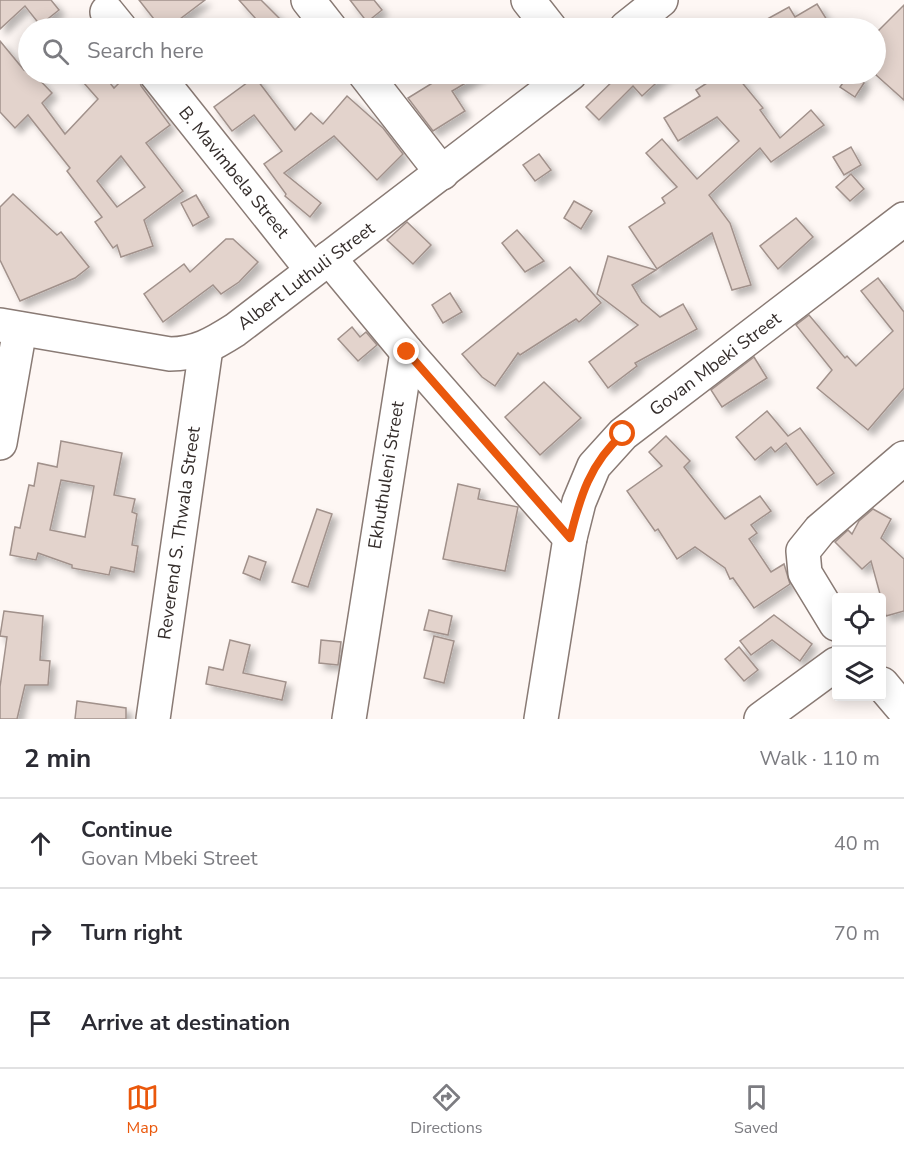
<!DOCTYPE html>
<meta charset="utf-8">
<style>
body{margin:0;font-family:"Nunito Sans",sans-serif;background:#f7f7f7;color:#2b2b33}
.controls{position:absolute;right:18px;bottom:18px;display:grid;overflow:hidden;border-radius:6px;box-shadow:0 3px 15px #0003}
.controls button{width:54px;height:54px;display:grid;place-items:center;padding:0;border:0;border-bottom:2px solid #e1e1e2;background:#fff;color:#2b2b33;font:30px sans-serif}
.stop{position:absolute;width:18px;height:18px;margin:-14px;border:4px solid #ea580c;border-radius:50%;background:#fff}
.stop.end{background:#ea580c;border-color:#fff;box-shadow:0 2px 6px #0008}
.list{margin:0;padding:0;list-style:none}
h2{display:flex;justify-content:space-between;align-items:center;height:78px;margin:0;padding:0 24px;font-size:26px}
h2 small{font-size:20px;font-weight:400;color:#7c7c81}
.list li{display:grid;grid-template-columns:39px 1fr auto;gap:18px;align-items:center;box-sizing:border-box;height:90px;padding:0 24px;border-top:2px solid #e1e1e2}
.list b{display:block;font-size:22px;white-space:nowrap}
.list p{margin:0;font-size:20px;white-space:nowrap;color:#7c7c81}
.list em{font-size:20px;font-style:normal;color:#7c7c81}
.icon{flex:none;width:33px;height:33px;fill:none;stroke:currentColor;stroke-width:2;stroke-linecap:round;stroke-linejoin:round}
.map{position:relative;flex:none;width:904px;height:719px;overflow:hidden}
.search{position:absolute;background:#fff;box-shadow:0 3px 15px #0003;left:18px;right:18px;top:18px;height:66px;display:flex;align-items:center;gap:15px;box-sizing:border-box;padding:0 21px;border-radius:33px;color:#7c7c81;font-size:22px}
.sheet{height:348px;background:#fff}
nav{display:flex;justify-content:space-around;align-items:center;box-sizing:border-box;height:84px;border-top:2px solid #e1e1e2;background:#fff;font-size:16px;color:#7c7c81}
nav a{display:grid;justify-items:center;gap:3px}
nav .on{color:#ea580c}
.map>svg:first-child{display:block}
.building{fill:#e3d3cc;stroke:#a1918b;stroke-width:1.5;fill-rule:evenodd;filter:url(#shadow)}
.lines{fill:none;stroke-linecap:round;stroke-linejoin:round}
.minor-casing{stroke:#897a74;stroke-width:36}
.minor{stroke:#fff;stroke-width:33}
.route{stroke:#ea580c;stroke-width:8}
.labels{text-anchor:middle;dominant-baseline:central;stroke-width:4.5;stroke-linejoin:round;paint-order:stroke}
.street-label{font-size:18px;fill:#342d2b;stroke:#fff}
</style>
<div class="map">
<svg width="904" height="719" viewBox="0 0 904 719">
<defs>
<filter id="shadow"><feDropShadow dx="5.5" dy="5.5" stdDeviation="3" flood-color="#0004"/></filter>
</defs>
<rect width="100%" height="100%" fill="#fef7f4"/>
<g class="building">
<path d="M 0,0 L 51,0 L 59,10 L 40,25 L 25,6 L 0,29 Z"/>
<path d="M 139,0 L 205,0 L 168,28 L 161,28 Z"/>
<path d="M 239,0 L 261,0 L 289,28 L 264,28 Z"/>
<path d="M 350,0 L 374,0 L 382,10 L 367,22 Z"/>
<path d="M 817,4 L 832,28 L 751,28 L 789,7 L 795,17 Z"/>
<path d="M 904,5 L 904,100 L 876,75 L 876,33 Z"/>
<path d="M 0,41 L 24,70 L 34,74 L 52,93 L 42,103 L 65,134 L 98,99 L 76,74 L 103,74 L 114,88 L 128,74 L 138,75 L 141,86 L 170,125 L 146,143 L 183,191 L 144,220 L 153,246 L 121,257 L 117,245 L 113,248 L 95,222 L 102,217 L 67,171 L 70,168 L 28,115 L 15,128 L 0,112 ZM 121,156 L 145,187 L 117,207 L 97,181 Z"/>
<path d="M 447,74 L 481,74 L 452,91 L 465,111 L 433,131 L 408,98 Z"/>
<path d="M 620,74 L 666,74 L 642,96 L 633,86 L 599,120 L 586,107 Z"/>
<path d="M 721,74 L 735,74 L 763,108 L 760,110 L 780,138 L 811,110 L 824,125 L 771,162 L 760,148 L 709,195 L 730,223 L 751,285 L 732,290 L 712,233 L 657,269 L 629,227 L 665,203 L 662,198 L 677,187 L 646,153 L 662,139 L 697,179 L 739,141 L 717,117 L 678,141 L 664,118 L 700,96 L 696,90 Z"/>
<path d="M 849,74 L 858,74 L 864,83 L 855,97 L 840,87 Z"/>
<path d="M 255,77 L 295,130 L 311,113 L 323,124 L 347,96 L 383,128 L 403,154 L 377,180 L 334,136 L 284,173 L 321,203 L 310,217 L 285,196 L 286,194 L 264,164 L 282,151 L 254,115 L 232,131 L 214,107 Z"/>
<path d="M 851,147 L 861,165 L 844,175 L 833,157 Z"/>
<path d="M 539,154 L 551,170 L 535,181 L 523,165 Z"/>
<path d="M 851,174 L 864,189 L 850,201 L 836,187 Z"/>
<path d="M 13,194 L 57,235 L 61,232 L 89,267 L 75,278 L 20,301 L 0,260 L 0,207 Z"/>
<path d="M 196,195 L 209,217 L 193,226 L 181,203 Z"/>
<path d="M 574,201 L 592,211 L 581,229 L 564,218 Z"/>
<path d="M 796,218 L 813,237 L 778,269 L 760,246 Z"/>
<path d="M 407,222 L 431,245 L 413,264 L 387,240 Z"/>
<path d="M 517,230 L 544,261 L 525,272 L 502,243 Z"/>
<path d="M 226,239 L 233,239 L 258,262 L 239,282 L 221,294 L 213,285 L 163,322 L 144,294 L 184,264 L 190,272 Z"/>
<path d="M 608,256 L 656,270 L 632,285 L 642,302 L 660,317 L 683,304 L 697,329 L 635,363 L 637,366 L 608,388 L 589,362 L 638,325 L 597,294 Z"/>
<path d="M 570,267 L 601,303 L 579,322 L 576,319 L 520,355 L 518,353 L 495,386 L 482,377 L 462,354 Z"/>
<path d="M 878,278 L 904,312 L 904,388 L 868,430 L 817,388 L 832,370 L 796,325 L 809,315 L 845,358 L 847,356 L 856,366 L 893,331 L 861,291 Z"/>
<path d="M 450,293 L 462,312 L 443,323 L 432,305 Z"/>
<path d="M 352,327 L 360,337 L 366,332 L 377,345 L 358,361 L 338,339 Z"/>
<path d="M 754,357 L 767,378 L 722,407 L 711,390 Z"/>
<path d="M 544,382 L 581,418 L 540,455 L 505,417 Z"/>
<path d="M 767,411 L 788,436 L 800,428 L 834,473 L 817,485 L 786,443 L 775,452 L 771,447 L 755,460 L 736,437 Z"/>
<path d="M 666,436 L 690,461 L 684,467 L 725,519 L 760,496 L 771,511 L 751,525 L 757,533 L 749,539 L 771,572 L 784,564 L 790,584 L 754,608 L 733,578 L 730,579 L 725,568 L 695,547 L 677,559 L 658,529 L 655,531 L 627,491 L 662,466 L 649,452 Z"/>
<path d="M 61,441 L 122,453 L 114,495 L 135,499 L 132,512 L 137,514 L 132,545 L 138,546 L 134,572 L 111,567 L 109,575 L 72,568 L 72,565 L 38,553 L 36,560 L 10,555 L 15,527 L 20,528 L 29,485 L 34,486 L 38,463 L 57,467 ZM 61,480 L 94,486 L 85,537 L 50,530 Z"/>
<path d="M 458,484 L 480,489 L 478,499 L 518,507 L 505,571 L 443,559 Z"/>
<path d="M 317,509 L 332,514 L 308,587 L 292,582 Z"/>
<path d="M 873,509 L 891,519 L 881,538 L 904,559 L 904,611 L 886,616 L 871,561 L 862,569 L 835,542 L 848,530 L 852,534 L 859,521 Z"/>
<path d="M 249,556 L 266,562 L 260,580 L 243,573 Z"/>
<path d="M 429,610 L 452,616 L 448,635 L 424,630 Z"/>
<path d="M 4,611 L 43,616 L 40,660 L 50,661 L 48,685 L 25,685 L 17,719 L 0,719 L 0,687 L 7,637 L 0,636 Z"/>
<path d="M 774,615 L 812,644 L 800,661 L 772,640 L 751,655 L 740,641 Z"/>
<path d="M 434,636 L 454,641 L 444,683 L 424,678 Z"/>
<path d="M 230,640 L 250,645 L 243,673 L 286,682 L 282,700 L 206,684 L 209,667 L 223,670 Z"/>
<path d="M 321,640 L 341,642 L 338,665 L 319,663 Z"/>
<path d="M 739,647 L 758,670 L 744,681 L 725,659 Z"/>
<path d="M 77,701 L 126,708 L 126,719 L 75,719 Z"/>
</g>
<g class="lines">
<g class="minor-casing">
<g id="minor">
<path d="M 308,0 L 330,28"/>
<path d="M 528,0 L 550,28"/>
<path d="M 107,12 L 120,28"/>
<path d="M 626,28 L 661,0"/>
<path d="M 156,74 L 312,270"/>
<path d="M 365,74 L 442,173"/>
<path d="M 329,258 L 407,352 L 570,538"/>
<path d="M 0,325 L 170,354 C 196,354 213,344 235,330 L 570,74"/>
<path d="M 0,443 L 20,329"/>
<path d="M 836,624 L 805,573 L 803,551 L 820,530 L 904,458"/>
<path d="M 882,684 L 904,710"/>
<path d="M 153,719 L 206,348"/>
<path d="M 349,719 L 407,352"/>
<path d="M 541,719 L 570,538 L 579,502 L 594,466 L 623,434 L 904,219"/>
<path d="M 761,719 L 836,664"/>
</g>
</g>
<use href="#minor" class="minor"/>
</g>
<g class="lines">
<path class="route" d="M 407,352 L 570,538 C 580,497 590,463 623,434"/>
</g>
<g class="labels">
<g class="street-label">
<text transform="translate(234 172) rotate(51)">B. Mavimbela Street</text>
<text transform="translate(306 276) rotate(-37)">Albert Luthuli Street</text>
<text transform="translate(715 364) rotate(-37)">Govan Mbeki Street</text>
<text transform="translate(386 475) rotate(-81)">Ekhuthuleni Street</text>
<text transform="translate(179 533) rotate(-82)">Reverend S. Thwala Street</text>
</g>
</g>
</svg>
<div class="controls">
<button><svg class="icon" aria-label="locate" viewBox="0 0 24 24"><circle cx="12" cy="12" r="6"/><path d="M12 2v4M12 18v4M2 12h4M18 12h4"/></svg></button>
<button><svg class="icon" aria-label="layers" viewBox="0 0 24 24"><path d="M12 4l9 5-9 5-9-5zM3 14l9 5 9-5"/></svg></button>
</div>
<div class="stop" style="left:623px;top:434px"></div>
<div class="stop end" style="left:407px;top:352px"></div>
<div class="search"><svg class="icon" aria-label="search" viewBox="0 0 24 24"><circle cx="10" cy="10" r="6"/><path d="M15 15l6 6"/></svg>Search here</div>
</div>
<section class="sheet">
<h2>2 min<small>Walk · 110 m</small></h2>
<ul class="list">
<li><svg class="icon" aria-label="ahead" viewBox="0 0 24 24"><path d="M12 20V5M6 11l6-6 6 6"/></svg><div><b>Continue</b><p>Govan Mbeki Street</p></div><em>40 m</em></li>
<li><svg class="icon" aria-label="right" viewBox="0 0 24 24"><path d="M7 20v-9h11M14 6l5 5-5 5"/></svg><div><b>Turn right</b></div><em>70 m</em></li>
<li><svg class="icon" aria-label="arrive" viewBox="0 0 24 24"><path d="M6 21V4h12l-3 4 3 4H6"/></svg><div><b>Arrive at destination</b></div></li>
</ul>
</section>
<nav>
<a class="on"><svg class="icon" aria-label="map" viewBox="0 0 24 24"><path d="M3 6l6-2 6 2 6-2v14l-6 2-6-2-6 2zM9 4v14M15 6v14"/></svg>Map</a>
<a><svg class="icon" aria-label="directions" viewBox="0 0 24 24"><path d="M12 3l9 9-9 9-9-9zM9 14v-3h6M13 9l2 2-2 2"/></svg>Directions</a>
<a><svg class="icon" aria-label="saved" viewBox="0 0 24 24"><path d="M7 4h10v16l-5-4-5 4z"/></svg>Saved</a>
</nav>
